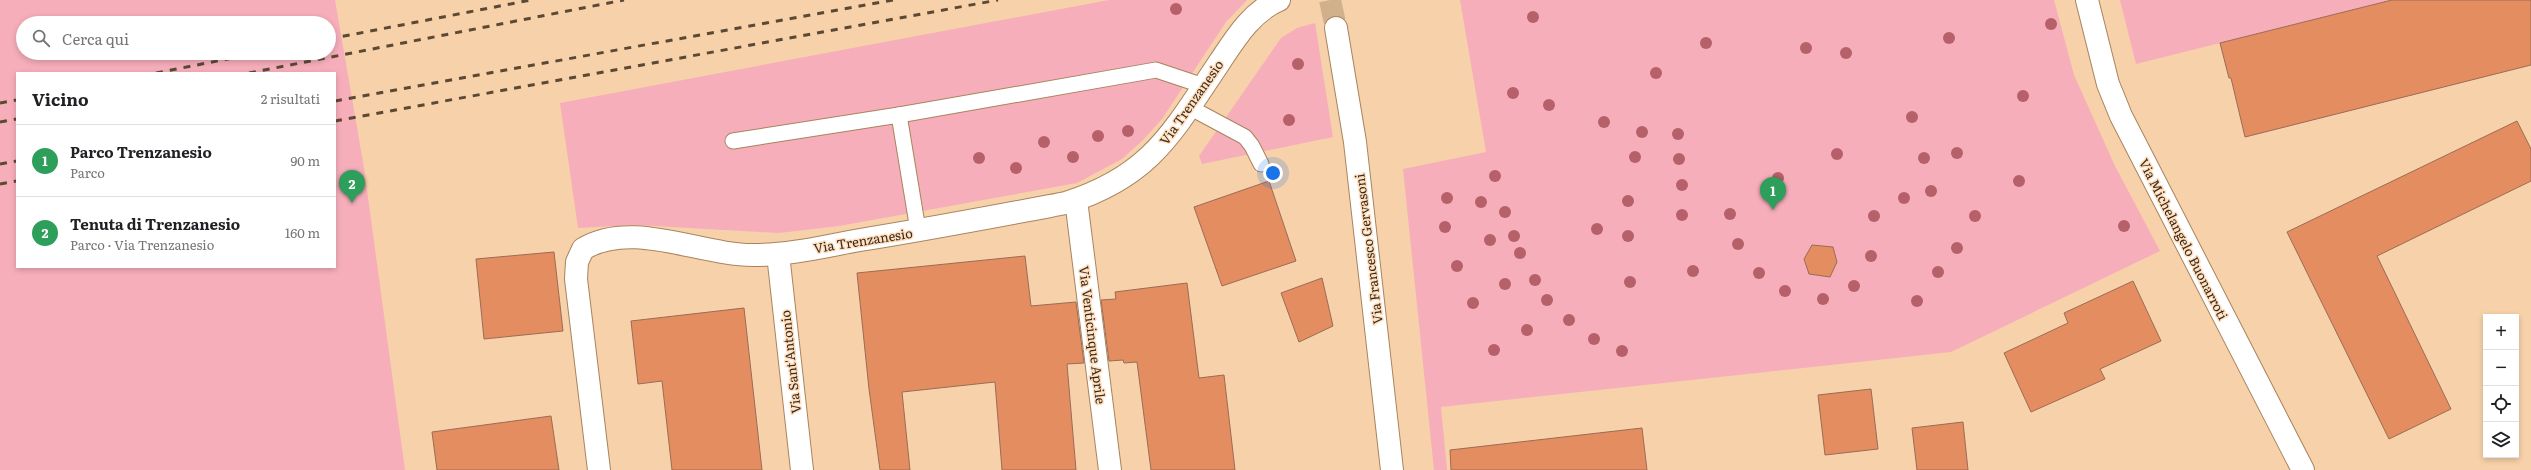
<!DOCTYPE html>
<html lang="it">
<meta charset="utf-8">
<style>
body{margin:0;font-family:Literata,serif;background:#f2f2f2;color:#202124}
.controls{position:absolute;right:12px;bottom:12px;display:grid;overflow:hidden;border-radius:0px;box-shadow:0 2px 6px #0003}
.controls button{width:36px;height:36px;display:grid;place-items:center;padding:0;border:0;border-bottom:1px solid #e0e0e0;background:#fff;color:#202124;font:20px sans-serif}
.you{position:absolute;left:1273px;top:173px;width:14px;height:14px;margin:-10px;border:3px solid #fff;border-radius:50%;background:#1a73e8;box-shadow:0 0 0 6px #1a73e833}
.badge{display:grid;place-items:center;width:26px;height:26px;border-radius:50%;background:#2b6aa1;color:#fff;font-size:13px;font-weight:700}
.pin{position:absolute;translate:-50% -33px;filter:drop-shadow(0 1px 2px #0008)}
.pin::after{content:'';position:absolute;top:21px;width:14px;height:12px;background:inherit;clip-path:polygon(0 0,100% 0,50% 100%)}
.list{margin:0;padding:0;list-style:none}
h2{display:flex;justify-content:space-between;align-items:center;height:52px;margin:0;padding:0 16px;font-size:17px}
h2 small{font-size:13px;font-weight:400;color:#757577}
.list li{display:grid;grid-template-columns:26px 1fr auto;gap:12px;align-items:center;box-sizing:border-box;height:72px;padding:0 16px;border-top:1px solid #e0e0e0}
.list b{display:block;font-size:15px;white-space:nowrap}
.list p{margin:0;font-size:13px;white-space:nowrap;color:#757577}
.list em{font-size:13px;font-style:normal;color:#757577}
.icon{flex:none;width:22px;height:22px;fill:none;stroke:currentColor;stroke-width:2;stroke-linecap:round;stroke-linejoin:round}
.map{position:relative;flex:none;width:2531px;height:470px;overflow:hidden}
.search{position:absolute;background:#fff;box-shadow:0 2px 6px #0003;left:16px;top:16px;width:320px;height:44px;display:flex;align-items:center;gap:10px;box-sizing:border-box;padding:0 14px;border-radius:22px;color:#757577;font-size:15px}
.panel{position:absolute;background:#fff;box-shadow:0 2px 6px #0003;left:16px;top:72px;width:320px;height:196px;border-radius:0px}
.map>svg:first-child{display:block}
.green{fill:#f6aebb;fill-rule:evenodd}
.building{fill:#e48d60;stroke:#9a6c55}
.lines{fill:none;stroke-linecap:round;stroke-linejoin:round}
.secondary-tunnel{stroke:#d1b08c;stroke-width:22;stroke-dasharray:22 11;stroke-linecap:butt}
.lane-casing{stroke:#a8845e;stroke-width:17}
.street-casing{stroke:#a8845e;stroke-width:24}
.secondary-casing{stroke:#a8845e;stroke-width:24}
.lane{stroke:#fff;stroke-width:15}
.street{stroke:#fff;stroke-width:22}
.secondary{stroke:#fff;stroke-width:22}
.rail{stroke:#5c4934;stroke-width:3;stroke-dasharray:7 7;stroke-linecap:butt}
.tree{fill:#b66069}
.labels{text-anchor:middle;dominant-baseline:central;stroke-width:3;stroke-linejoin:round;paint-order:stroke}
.street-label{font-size:13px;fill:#392a1a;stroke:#ffdfbf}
</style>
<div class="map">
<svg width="2531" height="470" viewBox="0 0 2531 470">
<rect width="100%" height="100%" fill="#f7d1a9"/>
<g class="green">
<path d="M 0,0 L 335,0 L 364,168 L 405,470 L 0,470 ZM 23,23 L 329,23 L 329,53 L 23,53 ZM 17,73 L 335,73 L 335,267 L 17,267 Z"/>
<path d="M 1109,0 L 1247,0 L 1226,22 L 1162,119 L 1143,140 L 1122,159 L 1077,183 L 839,226 L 779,233 L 637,225 L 578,228 L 560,103 Z"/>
<path d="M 1460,0 L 2054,0 L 2074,75 L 2115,166 L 2160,251 L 1951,352 L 1441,407 L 1447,470 L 1434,470 L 1403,169 L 1486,152 Z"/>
<path d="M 2120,0 L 2392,0 L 2136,64 Z"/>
<path d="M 1315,23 L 1333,137 L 1202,164 L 1199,156 L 1281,38 L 1297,28 Z"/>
</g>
<g class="building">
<path d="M 2392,0 L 2531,0 L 2531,65 L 2245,137 L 2231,78 L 2229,78 L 2220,43 Z"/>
<path d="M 2517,121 L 2531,149 L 2531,181 L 2377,256 L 2451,409 L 2389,439 L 2287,232 Z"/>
<path d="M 1269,181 L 1296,261 L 1222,286 L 1194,207 Z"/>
<path d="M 1812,245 L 1833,247 L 1837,262 L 1830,277 L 1809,274 L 1804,259 Z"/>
<path d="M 554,252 L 563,331 L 484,339 L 476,259 Z"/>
<path d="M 1025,256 L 1031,306 L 1076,302 L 1084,363 L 1067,364 L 1076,470 L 1002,470 L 995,382 L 902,392 L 910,470 L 880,470 L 869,389 L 857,273 Z"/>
<path d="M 1322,278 L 1333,326 L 1299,342 L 1281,293 Z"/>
<path d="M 2133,281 L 2161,341 L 2100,369 L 2105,379 L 2031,412 L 2004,353 L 2068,323 L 2064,313 Z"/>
<path d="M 1187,283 L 1199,378 L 1224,375 L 1235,470 L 1151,470 L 1137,362 L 1124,363 L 1123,360 L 1109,361 L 1101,300 L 1116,299 L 1115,292 Z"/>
<path d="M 744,308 L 762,470 L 672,470 L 662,381 L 638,384 L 631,321 Z"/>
<path d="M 1871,389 L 1878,449 L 1825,455 L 1818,395 Z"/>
<path d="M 551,416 L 559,470 L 437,470 L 432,432 Z"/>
<path d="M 1963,422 L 1968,470 L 1917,470 L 1912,428 Z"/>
<path d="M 1642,428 L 1647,470 L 1451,470 L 1450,450 Z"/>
</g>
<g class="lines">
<path class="secondary-tunnel" d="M 1330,0 L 1336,28"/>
<g class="lane-casing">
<g id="lane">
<path d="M 1189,107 L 1245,137 L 1252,146 L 1261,164"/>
<path d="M 899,115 L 918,230"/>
<path d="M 733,141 L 899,115 L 1156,70 L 1204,86"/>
</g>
</g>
<g class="street-casing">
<g id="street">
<path d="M 2087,0 L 2108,84 L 2121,116 L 2303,470"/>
<path d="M 1076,200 L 1110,470"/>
<path d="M 778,254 L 802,470"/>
<path d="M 599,470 L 576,279 L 577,262 L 583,249 C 633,219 701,256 755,255 C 790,255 826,246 860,240 C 929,229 997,216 1066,203 C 1151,176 1172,133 1219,63 C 1235,39 1251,12 1279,0"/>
</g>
</g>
<g class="secondary-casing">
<path id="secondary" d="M 1336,28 L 1355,142 L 1392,470"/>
</g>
<use href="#lane" class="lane"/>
<use href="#street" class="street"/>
<use href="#secondary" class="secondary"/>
<g class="rail">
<path d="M 329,39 L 531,0"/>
<path d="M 156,73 L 258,53"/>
<path d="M 249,73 L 624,0"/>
<path d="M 335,101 L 893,0"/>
<path d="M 0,103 L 17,100"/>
<path d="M 335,121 L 998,0"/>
<path d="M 0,122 L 17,119"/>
<path d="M 0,164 L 17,161"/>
<path d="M 0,184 L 17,181"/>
</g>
</g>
<g class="tree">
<circle cx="1176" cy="9" r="6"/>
<circle cx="1533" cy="17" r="6"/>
<circle cx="2051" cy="24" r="6"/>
<circle cx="1949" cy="38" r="6"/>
<circle cx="1706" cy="43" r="6"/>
<circle cx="1806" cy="48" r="6"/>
<circle cx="1846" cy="53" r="6"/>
<circle cx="1298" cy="64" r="6"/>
<circle cx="1656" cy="73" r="6"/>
<circle cx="1513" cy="93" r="6"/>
<circle cx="2023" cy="96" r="6"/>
<circle cx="1549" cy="105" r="6"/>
<circle cx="1912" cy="117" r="6"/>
<circle cx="1289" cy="120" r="6"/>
<circle cx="1604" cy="122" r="6"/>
<circle cx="1128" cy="131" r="6"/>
<circle cx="1642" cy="132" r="6"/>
<circle cx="1678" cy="134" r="6"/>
<circle cx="1098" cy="136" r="6"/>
<circle cx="1044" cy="142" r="6"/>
<circle cx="1957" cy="153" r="6"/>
<circle cx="1837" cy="154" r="6"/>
<circle cx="1073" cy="157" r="6"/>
<circle cx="1635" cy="157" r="6"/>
<circle cx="979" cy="158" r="6"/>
<circle cx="1924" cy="158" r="6"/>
<circle cx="1679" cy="159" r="6"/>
<circle cx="1016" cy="168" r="6"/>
<circle cx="1495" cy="176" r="6"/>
<circle cx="1778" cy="178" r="6"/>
<circle cx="2019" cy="181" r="6"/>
<circle cx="1682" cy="185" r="6"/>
<circle cx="1931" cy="191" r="6"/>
<circle cx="1447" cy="198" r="6"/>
<circle cx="1904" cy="198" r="6"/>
<circle cx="1628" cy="201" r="6"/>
<circle cx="1481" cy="202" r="6"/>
<circle cx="1505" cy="212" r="6"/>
<circle cx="1730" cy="214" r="6"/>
<circle cx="1682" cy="215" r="6"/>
<circle cx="1874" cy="216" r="6"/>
<circle cx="1975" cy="216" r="6"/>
<circle cx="2124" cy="226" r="6"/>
<circle cx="1445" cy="227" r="6"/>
<circle cx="1597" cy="229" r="6"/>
<circle cx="1514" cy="236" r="6"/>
<circle cx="1628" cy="236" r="6"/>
<circle cx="1490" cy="240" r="6"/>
<circle cx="1738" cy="244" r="6"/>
<circle cx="1957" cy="248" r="6"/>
<circle cx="1520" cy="253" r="6"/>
<circle cx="1871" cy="256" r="6"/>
<circle cx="1457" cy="266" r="6"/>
<circle cx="1693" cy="271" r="6"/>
<circle cx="1938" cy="272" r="6"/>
<circle cx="1759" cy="273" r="6"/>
<circle cx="1535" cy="280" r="6"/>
<circle cx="1630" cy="282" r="6"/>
<circle cx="1505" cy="284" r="6"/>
<circle cx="1854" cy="286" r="6"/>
<circle cx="1785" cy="291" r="6"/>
<circle cx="1823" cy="299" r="6"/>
<circle cx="1547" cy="300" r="6"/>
<circle cx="1917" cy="301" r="6"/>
<circle cx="1473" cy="303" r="6"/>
<circle cx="1569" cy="320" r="6"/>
<circle cx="1527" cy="330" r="6"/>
<circle cx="1594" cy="339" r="6"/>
<circle cx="1494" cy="350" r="6"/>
<circle cx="1622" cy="351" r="6"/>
</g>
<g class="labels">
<g class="street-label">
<text transform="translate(1191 102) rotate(-55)">Via Trenzanesio</text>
<text transform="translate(2184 239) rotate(63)">Via Michelangelo Buonarroti</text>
<text transform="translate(863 240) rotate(-9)">Via Trenzanesio</text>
<text transform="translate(1368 249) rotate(-97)">Via Francesco Gervasoni</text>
<text transform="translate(1093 335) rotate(83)">Via Venticinque Aprile</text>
<text transform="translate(790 362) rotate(-96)">Via Sant'Antonio</text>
</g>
</g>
</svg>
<div class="controls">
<button>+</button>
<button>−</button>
<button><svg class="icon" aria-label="locate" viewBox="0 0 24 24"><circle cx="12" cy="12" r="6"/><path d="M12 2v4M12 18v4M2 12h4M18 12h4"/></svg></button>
<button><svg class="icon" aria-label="layers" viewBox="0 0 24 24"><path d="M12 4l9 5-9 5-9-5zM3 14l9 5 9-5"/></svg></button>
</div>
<div class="you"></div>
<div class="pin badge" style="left:1773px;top:210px;background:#2e9e5b">1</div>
<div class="pin badge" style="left:352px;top:203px;background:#2e9e5b">2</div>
<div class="search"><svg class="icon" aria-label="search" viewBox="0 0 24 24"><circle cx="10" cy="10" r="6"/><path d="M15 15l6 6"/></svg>Cerca qui</div>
<section class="panel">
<h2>Vicino<small>2 risultati</small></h2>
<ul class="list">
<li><span class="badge" style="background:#2e9e5b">1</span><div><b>Parco Trenzanesio</b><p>Parco</p></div><em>90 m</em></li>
<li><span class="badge" style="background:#2e9e5b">2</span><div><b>Tenuta di Trenzanesio</b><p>Parco · Via Trenzanesio</p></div><em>160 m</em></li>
</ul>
</section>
</div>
